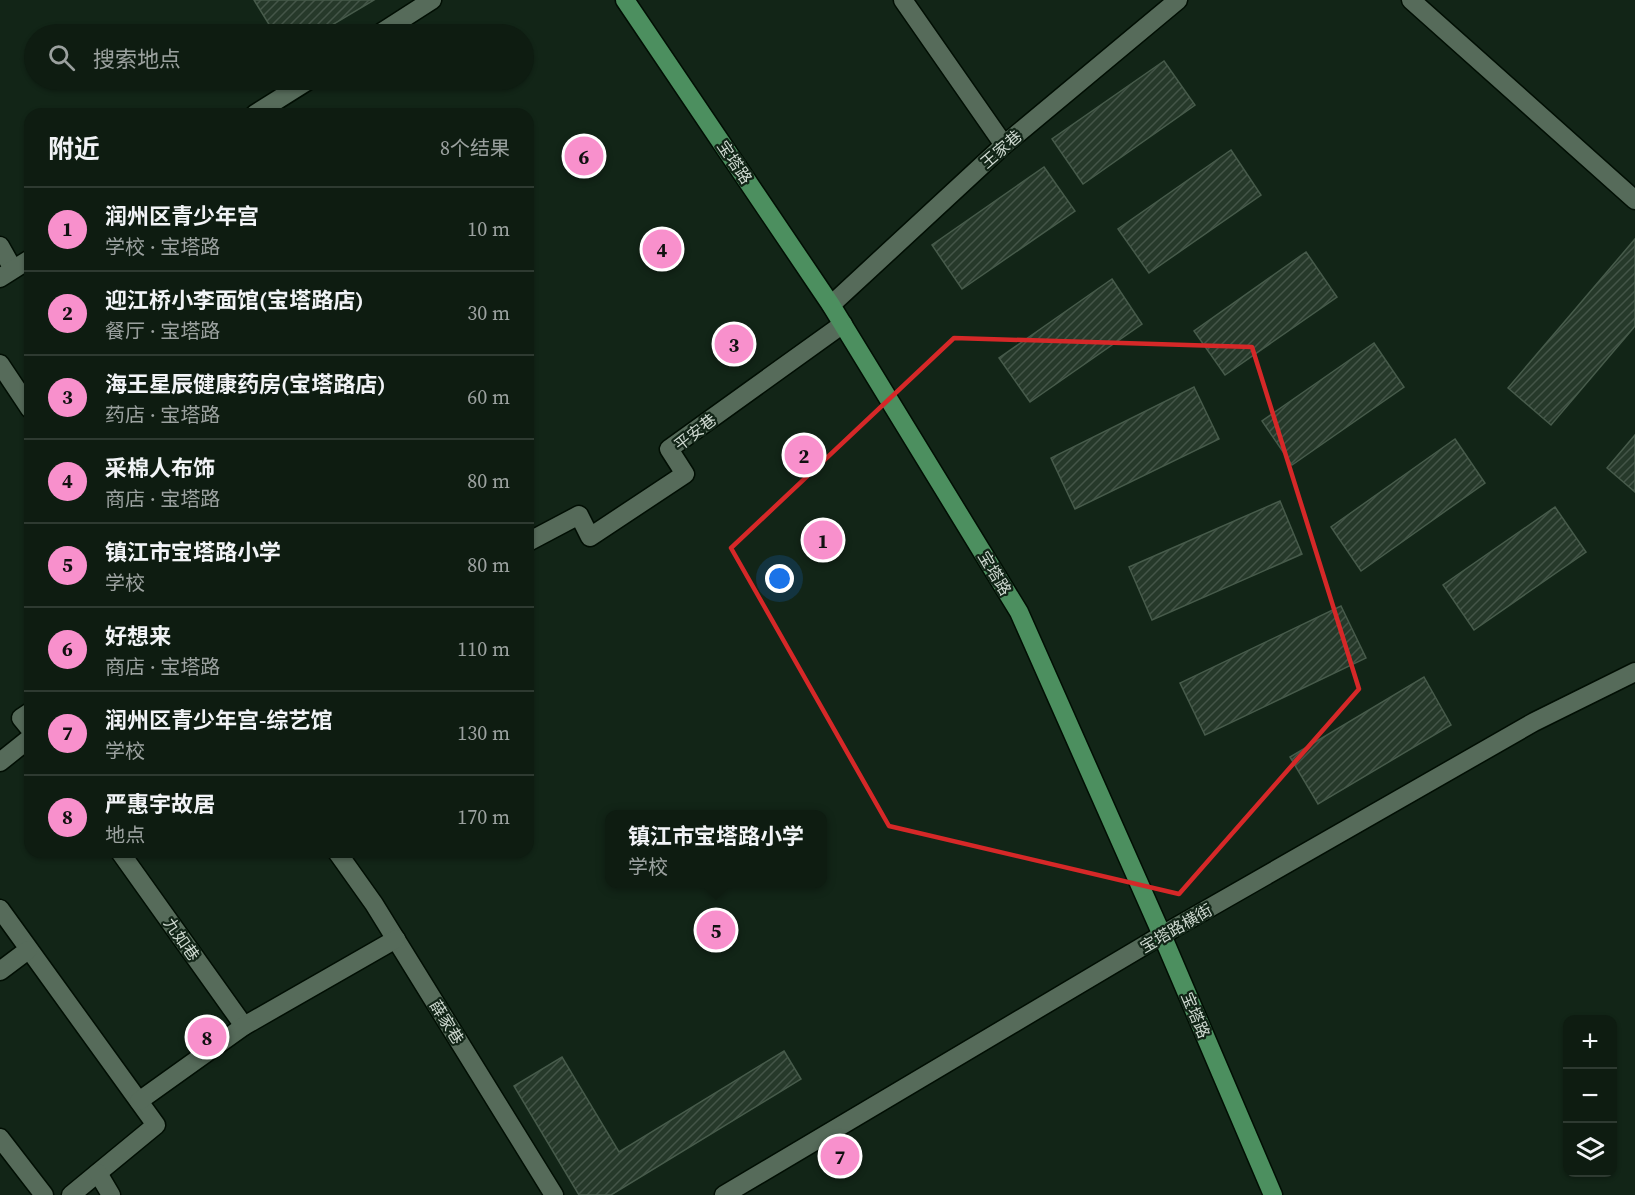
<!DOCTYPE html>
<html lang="zh">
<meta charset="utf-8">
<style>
body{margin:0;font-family:"Source Serif 4","Noto Sans SC",serif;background:#17251a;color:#f1f3f6}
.controls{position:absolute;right:18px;bottom:18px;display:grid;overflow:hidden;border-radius:12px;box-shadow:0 2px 4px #0004}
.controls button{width:54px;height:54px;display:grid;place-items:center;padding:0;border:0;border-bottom:2px solid #2e3a31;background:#0e1c11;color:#f1f3f6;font:30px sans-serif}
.you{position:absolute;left:780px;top:579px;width:21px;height:21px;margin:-15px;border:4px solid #fff;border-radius:50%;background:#1a73e8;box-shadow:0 0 0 9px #1a73e833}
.badge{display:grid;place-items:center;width:39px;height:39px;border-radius:50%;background:#f890cc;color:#111;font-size:20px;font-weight:700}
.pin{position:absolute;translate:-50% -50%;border:3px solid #fff;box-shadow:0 2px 6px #0006}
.popup{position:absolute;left:605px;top:810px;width:222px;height:78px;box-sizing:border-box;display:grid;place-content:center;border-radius:12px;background:#0e1c11;filter:drop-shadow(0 2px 4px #0005);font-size:20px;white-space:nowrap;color:#9ba19f}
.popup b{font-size:22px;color:#f1f3f6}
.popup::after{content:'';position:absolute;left:50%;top:100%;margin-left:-12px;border:12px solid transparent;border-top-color:#0e1c11}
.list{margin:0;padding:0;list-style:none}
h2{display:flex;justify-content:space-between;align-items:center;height:78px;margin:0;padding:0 24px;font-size:26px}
h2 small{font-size:20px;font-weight:400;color:#9ba19f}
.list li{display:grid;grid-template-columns:39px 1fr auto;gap:18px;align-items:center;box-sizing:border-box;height:84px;padding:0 24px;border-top:2px solid #2e3a31}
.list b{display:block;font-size:22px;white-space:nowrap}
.list p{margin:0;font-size:20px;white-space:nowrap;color:#9ba19f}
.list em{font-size:20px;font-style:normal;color:#9ba19f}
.icon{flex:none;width:33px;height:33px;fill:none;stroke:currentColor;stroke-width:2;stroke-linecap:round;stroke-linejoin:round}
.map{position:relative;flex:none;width:1635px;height:1195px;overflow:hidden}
.search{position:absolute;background:#0e1c11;box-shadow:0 2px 4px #0004;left:24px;top:24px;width:510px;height:66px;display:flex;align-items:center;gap:15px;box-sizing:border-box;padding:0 21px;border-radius:33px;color:#9ba19f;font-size:22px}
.panel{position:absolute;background:#0e1c11;box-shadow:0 2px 4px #0004;left:24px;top:108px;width:510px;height:750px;border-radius:18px}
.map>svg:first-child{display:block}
.building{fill:url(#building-hatch);stroke:#475b4b;stroke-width:1.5}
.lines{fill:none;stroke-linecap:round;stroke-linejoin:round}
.minor-casing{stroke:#010e03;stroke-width:21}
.major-casing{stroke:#010e03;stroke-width:21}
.minor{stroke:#566b5a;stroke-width:18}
.major{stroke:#4c8f5f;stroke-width:18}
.marked{fill:none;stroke:#d62828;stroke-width:4.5;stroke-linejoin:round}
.labels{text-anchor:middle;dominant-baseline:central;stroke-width:4.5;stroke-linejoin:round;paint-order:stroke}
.street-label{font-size:16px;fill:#ced9d0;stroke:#122517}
</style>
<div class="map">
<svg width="1635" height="1195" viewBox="0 0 1635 1195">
<defs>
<pattern id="building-hatch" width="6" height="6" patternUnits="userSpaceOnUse" patternTransform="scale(1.5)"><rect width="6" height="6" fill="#26392a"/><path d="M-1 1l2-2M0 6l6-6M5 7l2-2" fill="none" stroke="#445548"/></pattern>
</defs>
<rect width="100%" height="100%" fill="#122517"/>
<g class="building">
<path d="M 254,0 L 374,0 L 317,34 L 275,34 Z"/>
<path d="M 1164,61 L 1195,105 L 1083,184 L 1052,139 Z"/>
<path d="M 1231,150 L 1261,195 L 1149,273 L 1118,229 Z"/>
<path d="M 1044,167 L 1075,211 L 962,289 L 932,245 Z"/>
<path d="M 1635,239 L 1635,326 L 1551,425 L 1508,388 Z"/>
<path d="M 1306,252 L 1337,297 L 1225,375 L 1194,331 Z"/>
<path d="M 1112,279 L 1142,324 L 1030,402 L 999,358 Z"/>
<path d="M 1374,343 L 1404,387 L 1292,465 L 1262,421 Z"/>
<path d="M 1194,387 L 1219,439 L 1075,509 L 1051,458 Z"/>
<path d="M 1635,435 L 1635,492 L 1607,468 Z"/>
<path d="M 1455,439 L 1485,483 L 1361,571 L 1331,527 Z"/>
<path d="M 1280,501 L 1302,554 L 1152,620 L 1129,567 Z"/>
<path d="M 1555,507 L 1586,552 L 1474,630 L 1443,585 Z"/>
<path d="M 1341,606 L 1366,658 L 1205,735 L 1180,683 Z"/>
<path d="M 1424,677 L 1451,725 L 1318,804 L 1290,757 Z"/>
<path d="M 784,1051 L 801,1079 L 611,1195 L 579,1195 L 514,1086 L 562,1057 L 619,1152 Z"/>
</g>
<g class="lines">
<g class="minor-casing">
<g id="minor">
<path d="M 903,0 L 1004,145"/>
<path d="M 1411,0 L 1635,200"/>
<path d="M 379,34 L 432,0"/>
<path d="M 255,114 L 309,80"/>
<path d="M 0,246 L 13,269"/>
<path d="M 0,278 L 30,259"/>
<path d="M 831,305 L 1004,145 L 1178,0"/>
<path d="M 0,364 L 30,409"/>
<path d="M 528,542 L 579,515 L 590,537 L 685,474 L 669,449 L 843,324"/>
<path d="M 30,712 L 21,718 L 30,729"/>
<path d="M 0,762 L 30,738"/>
<path d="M 120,852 L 244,1026"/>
<path d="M 337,852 L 374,904 L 554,1195"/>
<path d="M 0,909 L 156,1125 L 71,1195"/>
<path d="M 0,971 L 28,950"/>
<path d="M 139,1101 L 244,1026 L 396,939"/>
<path d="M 0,1138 L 44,1195"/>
<path d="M 98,1173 L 111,1195"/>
<path d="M 724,1195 L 1162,935 L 1534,722 L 1635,672"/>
</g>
</g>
<g class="major-casing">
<path id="major" d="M 625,0 L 831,305 L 1019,612 L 1162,935 L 1273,1195"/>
</g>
<use href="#minor" class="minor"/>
<use href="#major" class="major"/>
</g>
<path class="marked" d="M 954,338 L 1252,347 L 1359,689 L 1179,894 L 889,826 L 731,548 Z"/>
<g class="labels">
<g class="street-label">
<text transform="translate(1001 149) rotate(-41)">王家巷</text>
<text transform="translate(735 162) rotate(56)">宝塔路</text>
<text transform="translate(695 432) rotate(-38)">平安巷</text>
<text transform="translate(995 573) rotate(59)">宝塔路</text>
<text transform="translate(1176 928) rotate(-30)">宝塔路横街</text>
<text transform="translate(182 939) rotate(55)">九如巷</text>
<text transform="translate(1196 1015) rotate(67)">宝塔路</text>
<text transform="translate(447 1022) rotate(58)">薛家巷</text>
</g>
</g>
</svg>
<div class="controls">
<button>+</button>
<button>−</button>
<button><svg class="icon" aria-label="layers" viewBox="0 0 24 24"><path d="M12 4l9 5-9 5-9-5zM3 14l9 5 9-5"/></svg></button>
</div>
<div class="you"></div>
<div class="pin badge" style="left:823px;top:540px">1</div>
<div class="pin badge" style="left:804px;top:455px">2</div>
<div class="pin badge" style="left:734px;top:344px">3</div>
<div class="pin badge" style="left:662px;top:249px">4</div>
<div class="pin badge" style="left:716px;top:930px">5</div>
<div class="popup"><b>镇江市宝塔路小学</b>学校</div>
<div class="pin badge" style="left:584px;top:156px">6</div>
<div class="pin badge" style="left:840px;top:1156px">7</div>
<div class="pin badge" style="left:207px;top:1037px">8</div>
<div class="search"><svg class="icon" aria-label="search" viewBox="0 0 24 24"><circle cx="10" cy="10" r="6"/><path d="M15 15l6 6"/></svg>搜索地点</div>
<section class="panel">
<h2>附近<small>8个结果</small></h2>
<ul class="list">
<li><span class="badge">1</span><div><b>润州区青少年宫</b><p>学校 · 宝塔路</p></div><em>10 m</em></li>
<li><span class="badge">2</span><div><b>迎江桥小李面馆(宝塔路店)</b><p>餐厅 · 宝塔路</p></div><em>30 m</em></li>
<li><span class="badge">3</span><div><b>海王星辰健康药房(宝塔路店)</b><p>药店 · 宝塔路</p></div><em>60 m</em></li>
<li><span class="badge">4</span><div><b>采棉人布饰</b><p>商店 · 宝塔路</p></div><em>80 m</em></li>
<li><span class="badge">5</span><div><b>镇江市宝塔路小学</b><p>学校</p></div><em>80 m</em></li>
<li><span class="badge">6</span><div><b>好想来</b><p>商店 · 宝塔路</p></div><em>110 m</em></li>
<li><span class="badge">7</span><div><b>润州区青少年宫-综艺馆</b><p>学校</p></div><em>130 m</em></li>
<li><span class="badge">8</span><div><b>严惠宇故居</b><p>地点</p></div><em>170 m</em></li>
</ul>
</section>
</div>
